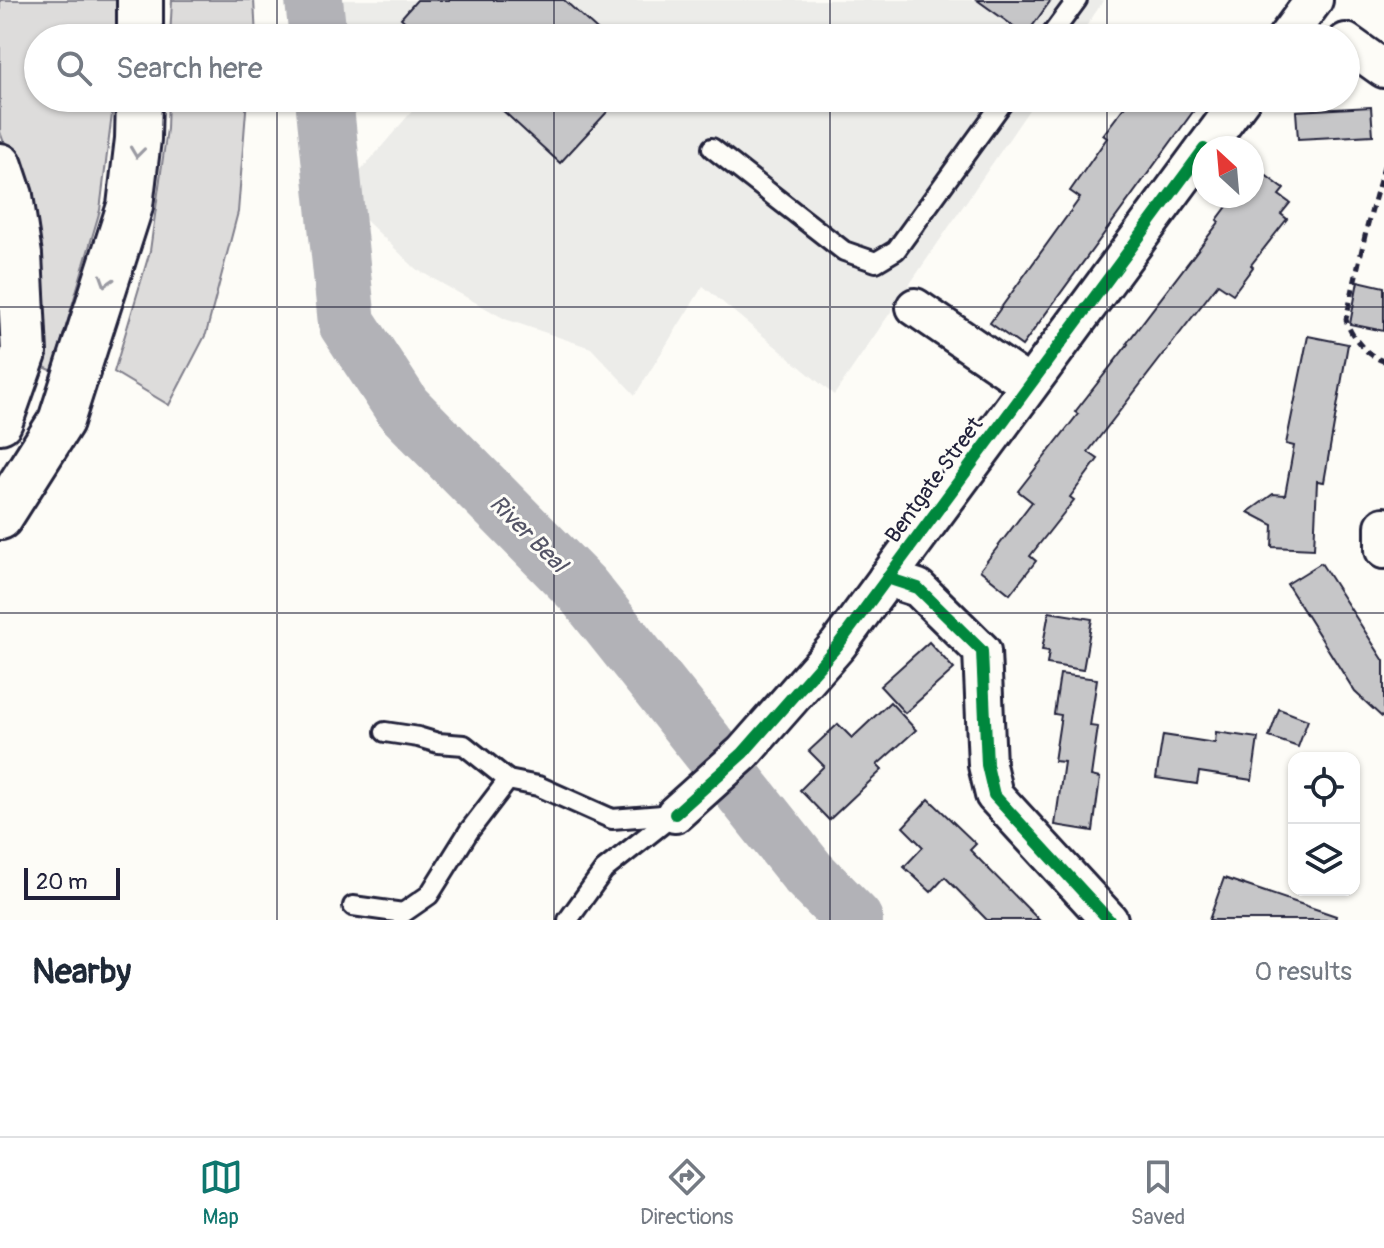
<!DOCTYPE html>
<style>
body{margin:0;font-family:Pangolin,sans-serif;background:#f6f6f7;color:#1f2937}
.controls{position:absolute;right:24px;bottom:24px;display:grid;overflow:hidden;border-radius:16px;box-shadow:0 2px 6px #0004}
.controls button{width:72px;height:72px;display:grid;place-items:center;padding:0;border:0;border-bottom:2px solid #e0e1e3;background:#fff;color:#1f2937;font:40px sans-serif}
.compass{position:absolute;left:1192px;top:136px;width:72px;height:72px;border-radius:50%;background:#fff;box-shadow:0 2px 6px #0004;rotate:334deg}
.scale{position:absolute;left:24px;bottom:20px;width:96px;box-sizing:border-box;padding-left:8px;border:4px solid #22223b;border-top:0;font-size:22px;line-height:28px;white-space:nowrap;color:#22223b;-webkit-text-stroke:6px #fdfcf7;paint-order:stroke}
.list{margin:0;padding:0;list-style:none}
h2{display:flex;justify-content:space-between;align-items:center;height:104px;margin:0;padding:0 32px;font-size:34px}
h2 small{font-size:26px;font-weight:400;color:#747a83}
.icon{flex:none;width:44px;height:44px;fill:none;stroke:currentColor;stroke-width:2;stroke-linecap:round;stroke-linejoin:round}
.map{position:relative;flex:none;width:1384px;height:920px;overflow:hidden}
.search{position:absolute;background:#fff;box-shadow:0 2px 6px #0004;left:24px;right:24px;top:24px;height:88px;display:flex;align-items:center;gap:20px;box-sizing:border-box;padding:0 28px;border-radius:44px;color:#747a83;font-size:30px}
.sheet{height:216px;background:#fff}
nav{display:flex;justify-content:space-around;align-items:center;box-sizing:border-box;height:112px;border-top:2px solid #e0e1e3;background:#fff;font-size:22px;color:#747a83}
nav a{display:grid;justify-items:center;gap:4px}
nav .on{color:#0f766e}
.map>svg:first-child{display:block}
.built{fill:#ecece9}
.green{fill:#dddcdb;stroke:#807f8b;stroke-width:2}
.lines{fill:none;stroke-linecap:round;stroke-linejoin:round}
.river{stroke:#b2b2b7;stroke-width:58}
.building{fill:#c6c6c8;stroke:#22223b;stroke-width:2}
.lane-casing{stroke:#22223b;stroke-width:24}
.street-casing{stroke:#22223b;stroke-width:42}
.highway-casing{stroke:#22223b;stroke-width:50}
.path{stroke:#22223b;stroke-width:5;stroke-dasharray:8 6;stroke-linecap:butt}
.lane{stroke:#fdfcf7;stroke-width:18}
.street{stroke:#fdfcf7;stroke-width:36}
.highway{stroke:#fdfcf7;stroke-width:44}
.cycleway-casing{stroke:#fdfcf7;stroke-width:17}
.cycleway{stroke:#00873e;stroke-width:12}
.oneway{stroke:#9a9aa2}
.grid{fill:none;stroke:#22223b;stroke-width:2;stroke-opacity:0.55}
.labels{text-anchor:middle;dominant-baseline:central;stroke-width:6;stroke-linejoin:round;paint-order:stroke}
.street-label{font-size:22px;fill:#22223b;stroke:#fdfcf7}
.water-label{font-size:24px;font-style:italic;fill:#545466;stroke:#fdfcf7}
</style>
<div class="map">
<svg width="1384" height="920" viewBox="0 0 1384 920">
<rect width="100%" height="100%" fill="#fdfcf7"/>
<filter id="ink" filterUnits="userSpaceOnUse"><feTurbulence type="fractalNoise" baseFrequency=".0125" numOctaves="2"/><feDisplacementMap in="SourceGraphic" scale="16" xChannelSelector="R" yChannelSelector="G"/><feConvolveMatrix kernelMatrix="1 2 1 2 8 2 1 2 1" color-interpolation-filters="sRGB"/></filter>
<g filter="url(#ink)">
<g class="built">
<path d="M 331,0 L 1104,0 L 1078,38 L 354,38 L 332,12 Z"/>
<path d="M 403,98 L 1037,98 L 834,395 L 703,286 L 635,395 L 591,348 L 505,319 L 416,269 L 340,195 L 413,110 Z"/>
</g>
<g class="green">
<path d="M 0,0 L 119,0 L 117,38 L 38,38 L 38,98 L 114,98 L 100,210 L 53,371 L 35,363 L 24,196 L 0,132 Z"/>
<path d="M 172,0 L 254,0 L 256,38 L 170,38 Z"/>
<path d="M 168,98 L 247,98 L 238,212 L 206,334 L 169,405 L 114,372 L 150,251 L 167,129 Z"/>
</g>
<g class="lines">
<g class="river">
<path d="M 314,0 L 318,38"/>
<path d="M 324,98 L 347,323 L 403,408 L 582,589 L 808,873 L 854,920"/>
</g>
</g>
<g class="building">
<path d="M 417,0 L 564,0 L 606,38 L 423,38 L 401,18 Z"/>
<path d="M 977,0 L 1051,0 L 1026,35 Z"/>
<path d="M 489,98 L 620,98 L 560,163 Z"/>
<path d="M 1131,98 L 1203,98 L 1022,346 L 990,323 L 1080,198 L 1070,191 L 1107,138 L 1103,135 Z"/>
<path d="M 1371,107 L 1373,135 L 1298,139 L 1296,111 Z"/>
<path d="M 1252,165 L 1284,189 L 1279,195 L 1290,203 L 1281,214 L 1287,219 L 1251,265 L 1253,267 L 1233,294 L 1218,284 L 1088,452 L 1098,459 L 1070,497 L 1074,500 L 1030,556 L 1036,561 L 1010,594 L 980,570 L 1032,502 L 1018,491 L 1078,414 L 1075,412 L 1128,344 L 1127,343 L 1219,222 L 1217,220 L 1235,196 L 1252,196 Z"/>
<path d="M 1358,281 L 1384,287 L 1384,331 L 1350,324 Z"/>
<path d="M 1308,336 L 1348,344 L 1324,482 L 1317,481 L 1314,549 L 1272,547 L 1273,525 L 1248,512 L 1273,494 L 1285,495 L 1294,446 L 1286,444 Z"/>
<path d="M 1321,563 L 1384,661 L 1384,719 L 1355,692 L 1287,584 Z"/>
<path d="M 1049,612 L 1092,619 L 1083,670 L 1047,664 L 1049,651 L 1042,650 Z"/>
<path d="M 929,642 L 954,669 L 905,713 L 880,686 Z"/>
<path d="M 1060,674 L 1097,679 L 1090,726 L 1098,727 L 1091,776 L 1100,778 L 1093,831 L 1055,825 L 1064,762 L 1054,761 L 1061,715 L 1054,714 Z"/>
<path d="M 890,702 L 916,730 L 877,765 L 882,770 L 829,820 L 800,790 L 824,766 L 809,751 L 838,724 L 852,738 Z"/>
<path d="M 1279,709 L 1308,720 L 1298,747 L 1269,737 Z"/>
<path d="M 1216,732 L 1258,738 L 1252,780 L 1199,772 L 1197,784 L 1156,778 L 1163,735 L 1215,743 Z"/>
<path d="M 929,799 L 976,844 L 970,850 L 1039,920 L 987,920 L 945,877 L 931,892 L 904,867 L 923,847 L 903,827 Z"/>
<path d="M 1224,878 L 1336,916 L 1335,920 L 1209,920 Z"/>
</g>
<g class="lines">
<g class="lane-casing">
<g id="lane">
<path d="M 1049,38 L 1077,0"/>
<path d="M 712,148 L 844,251 L 876,262 L 896,250 L 1006,98"/>
<path d="M 385,732 L 418,737 L 438,743 L 464,745 L 508,780"/>
<path d="M 353,906 L 403,913 L 429,895 L 469,831 L 508,780 L 538,786 L 612,819 L 675,814"/>
<path d="M 568,920 L 604,870 L 675,814"/>
</g>
</g>
<g class="street-casing">
<g id="street">
<path d="M 1286,38 L 1314,0"/>
<path d="M 1346,42 L 1384,69"/>
<path d="M 1205,148 L 1242,98"/>
<path d="M 915,307 L 1029,385"/>
<path d="M 1384,526 L 1384,550"/>
<path d="M 887,578 L 918,588 L 982,651 L 987,765 L 994,795 L 1109,920"/>
<path d="M 675,814 L 743,753 L 838,645 L 1204,149"/>
</g>
</g>
<g class="highway-casing">
<g id="highway">
<path d="M 140,38 L 140,0"/>
<path d="M 0,166 L 10,196 L 19,255 L 24,353 L 0,421"/>
<path d="M 0,517 L 61,421 L 130,206 L 138,139 L 139,98"/>
</g>
</g>
<path class="path" d="M 1384,166 L 1367,227 L 1346,319 C 1349,335 1368,357 1384,361"/>
<use href="#lane" class="lane"/>
<use href="#street" class="street"/>
<use href="#highway" class="highway"/>
<g class="cycleway-casing">
<g id="cycleway">
<path d="M 887,578 L 918,588 L 982,651 L 987,765 L 994,795 L 1109,920"/>
<path d="M 675,814 L 743,753 L 838,645 L 1204,149"/>
</g>
</g>
<use href="#cycleway" class="cycleway"/>
</g>
<defs><path id="oneway-chevron" d="M-2-3.5L2.5 0L-2 3.5" fill="none" stroke-width="1.6" stroke-linecap="round" stroke-linejoin="round" transform="scale(2)"/></defs>
<g class="oneway">
<use href="#oneway-chevron" transform="translate(137 152) rotate(97)"/>
<use href="#oneway-chevron" transform="translate(106 281) rotate(108)"/>
</g>
</g>
<path class="grid" d="M 277,0 L 277,38M 554,0 L 554,38M 830,0 L 830,38M 1107,0 L 1107,38M 277,98 L 277,920M 554,98 L 554,920M 830,98 L 830,920M 1107,98 L 1107,920M 0,307 L 1384,307M 0,613 L 1384,613"/>
<g class="labels">
<g class="street-label">
<text transform="translate(934 480) rotate(-54)">Bentgate Street</text>
</g>
<g class="water-label">
<text transform="translate(528 534) rotate(45)">River Beal</text>
</g>
</g>
</svg>
<div class="controls">
<button><svg class="icon" aria-label="locate" viewBox="0 0 24 24"><circle cx="12" cy="12" r="6"/><path d="M12 2v4M12 18v4M2 12h4M18 12h4"/></svg></button>
<button><svg class="icon" aria-label="layers" viewBox="0 0 24 24"><path d="M12 4l9 5-9 5-9-5zM3 14l9 5 9-5"/></svg></button>
</div>
<svg class="compass" viewBox="-18 -18 36 36"><path d="M0-13l5 13h-10z" fill="#e53935"/><path d="M0 13l5-13h-10z" fill="#747a83"/></svg>
<div class="scale">20 m</div>
<div class="search"><svg class="icon" aria-label="search" viewBox="0 0 24 24"><circle cx="10" cy="10" r="6"/><path d="M15 15l6 6"/></svg>Search here</div>
</div>
<section class="sheet">
<h2>Nearby<small>0 results</small></h2>
<ul class="list">
</ul>
</section>
<nav>
<a class="on"><svg class="icon" aria-label="map" viewBox="0 0 24 24"><path d="M3 6l6-2 6 2 6-2v14l-6 2-6-2-6 2zM9 4v14M15 6v14"/></svg>Map</a>
<a><svg class="icon" aria-label="directions" viewBox="0 0 24 24"><path d="M12 3l9 9-9 9-9-9zM9 14v-3h6M13 9l2 2-2 2"/></svg>Directions</a>
<a><svg class="icon" aria-label="saved" viewBox="0 0 24 24"><path d="M7 4h10v16l-5-4-5 4z"/></svg>Saved</a>
</nav>
